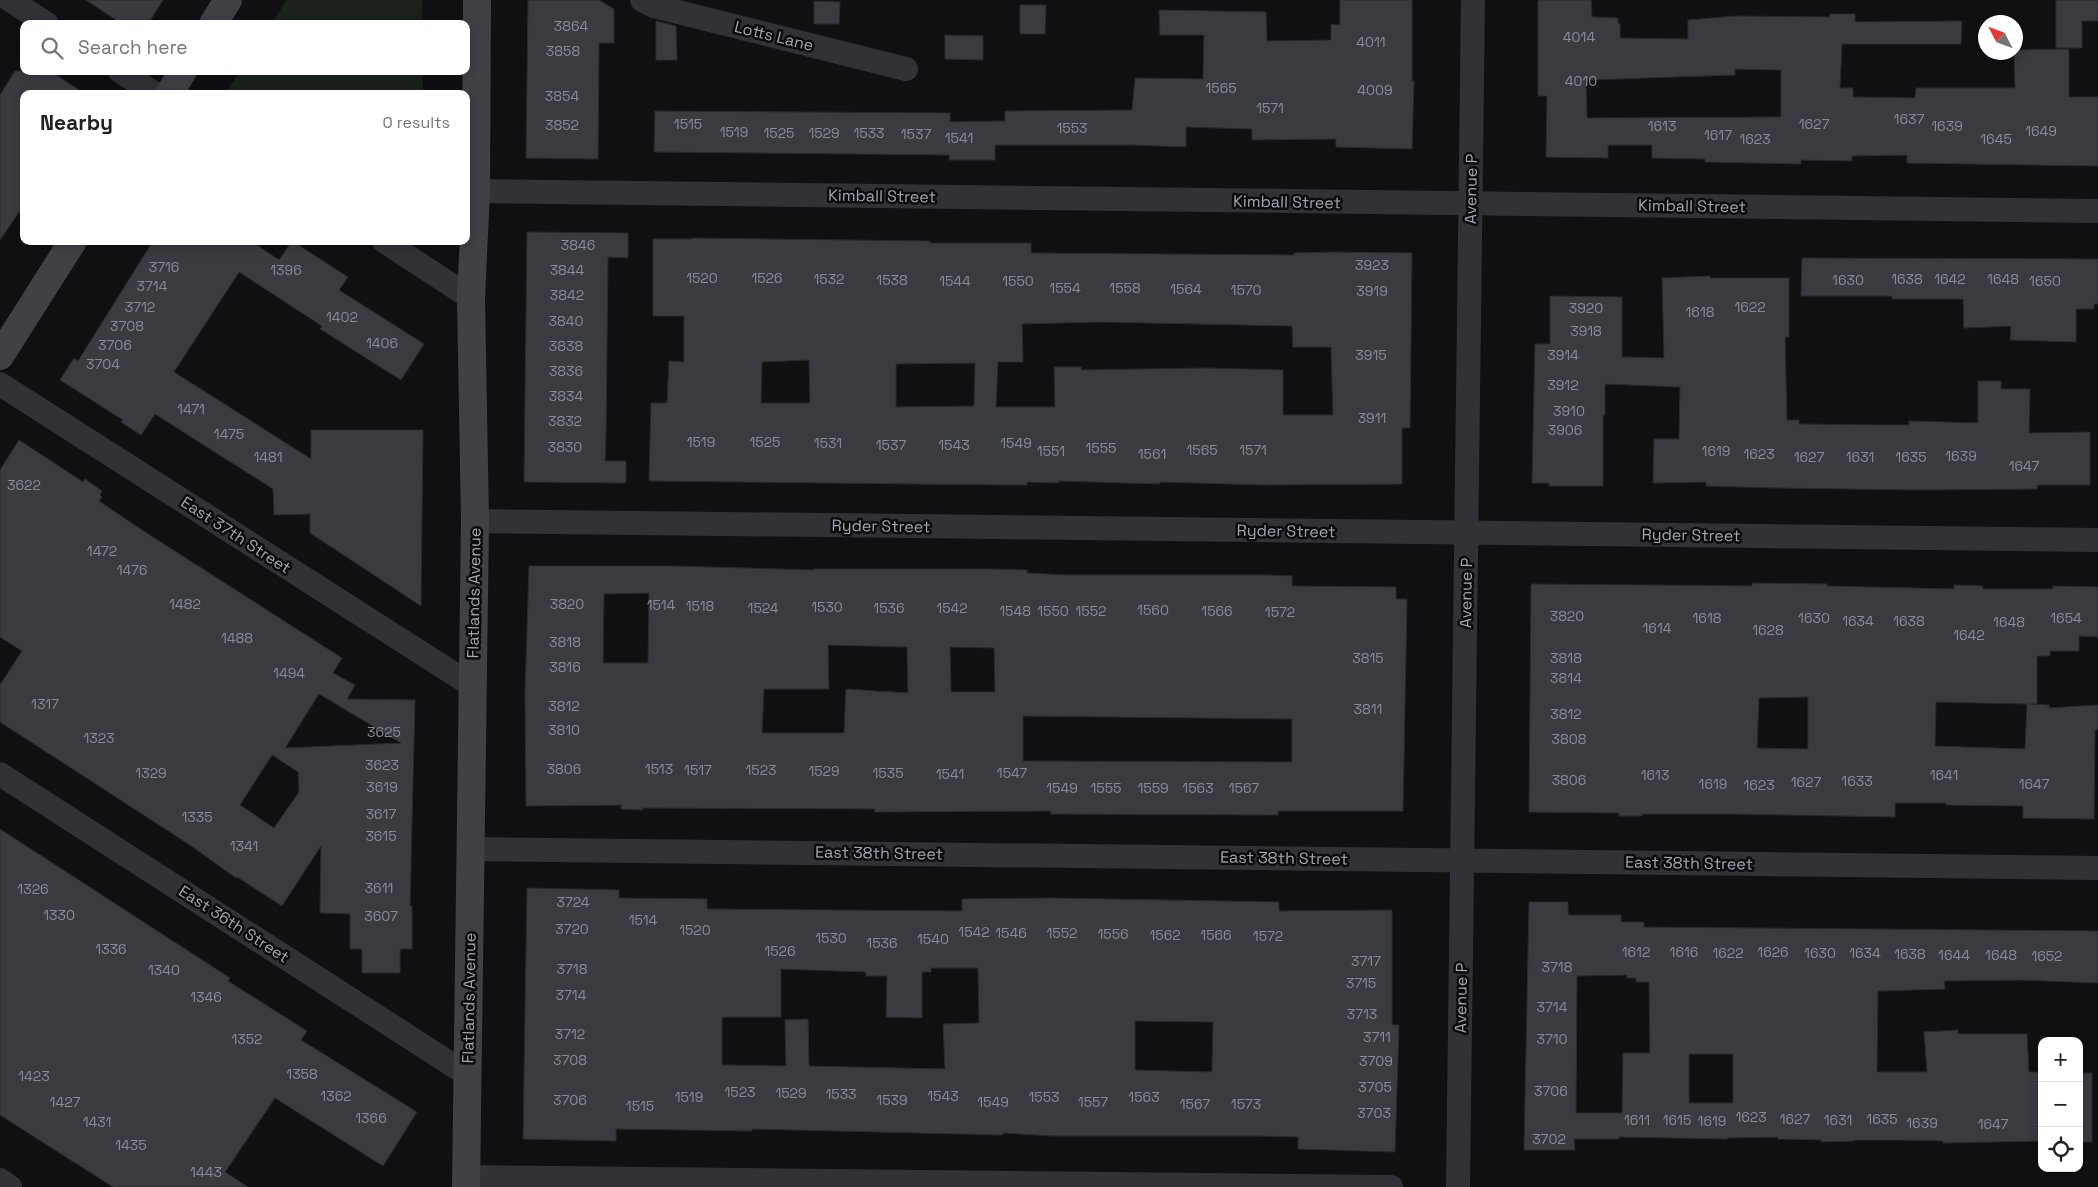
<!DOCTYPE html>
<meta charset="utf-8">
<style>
body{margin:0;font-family:"Space Grotesk",sans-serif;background:#f6f6f6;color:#202124}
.controls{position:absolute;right:15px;bottom:15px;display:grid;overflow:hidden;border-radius:10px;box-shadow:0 2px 12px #0003}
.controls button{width:45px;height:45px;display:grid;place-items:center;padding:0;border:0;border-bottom:1px solid #e0e0e0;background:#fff;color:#202124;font:25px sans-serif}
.compass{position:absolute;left:1978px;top:15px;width:45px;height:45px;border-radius:50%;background:#fff;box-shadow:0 2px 12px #0003;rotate:311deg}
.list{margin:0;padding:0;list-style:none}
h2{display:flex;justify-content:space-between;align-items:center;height:65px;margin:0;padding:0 20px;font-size:21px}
h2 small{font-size:16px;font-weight:400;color:#757577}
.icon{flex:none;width:28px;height:28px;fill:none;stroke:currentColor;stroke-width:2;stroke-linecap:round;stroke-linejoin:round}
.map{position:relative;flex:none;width:2098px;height:1187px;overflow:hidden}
.search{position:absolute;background:#fff;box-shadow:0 2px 12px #0003;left:20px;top:20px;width:450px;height:55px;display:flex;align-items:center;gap:12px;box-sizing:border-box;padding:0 18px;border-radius:10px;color:#757577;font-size:19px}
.panel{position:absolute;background:#fff;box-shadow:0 2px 12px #0003;left:20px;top:90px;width:450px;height:155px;border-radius:10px}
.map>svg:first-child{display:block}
.green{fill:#1a221b}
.building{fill:#3a3b40;stroke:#2a2a2e;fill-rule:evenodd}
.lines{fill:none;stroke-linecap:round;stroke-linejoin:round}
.minor{stroke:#313237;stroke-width:24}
.secondary{stroke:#3f4147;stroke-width:28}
.labels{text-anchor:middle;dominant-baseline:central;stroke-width:5;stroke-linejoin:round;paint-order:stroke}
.number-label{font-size:14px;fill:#868c97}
.street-label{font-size:16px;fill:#a0a7b4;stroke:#0b0b0d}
</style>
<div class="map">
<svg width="2098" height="1187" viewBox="0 0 2098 1187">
<rect width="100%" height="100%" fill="#101012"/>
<g class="green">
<path d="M 287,0 L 422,0 L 422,24 L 271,24 Z"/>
<path d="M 240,71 L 423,71 L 423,94 L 228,94 L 226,92 Z"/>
</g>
<g class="building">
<path d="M 86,0 L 163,0 L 148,24 L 122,24 Z"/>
<path d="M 528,0 L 599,0 L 614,9 L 614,43 L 599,43 L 598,159 L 526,158 Z"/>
<path d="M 1340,0 L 1412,0 L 1412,81 L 1414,81 L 1412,149 L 1336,147 L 1336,139 L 1252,140 L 1252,129 L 1186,127 L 1186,147 L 1132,145 L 995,145 L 995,160 L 949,160 L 950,155 L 654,152 L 655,111 L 950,113 L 950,122 L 1005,121 L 1005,111 L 1132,110 L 1135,78 L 1203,79 L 1204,35 L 1160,35 L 1159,10 L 1266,12 L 1267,41 L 1331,40 L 1331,24 L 1340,25 Z"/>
<path d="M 1538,0 L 1591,0 L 1592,17 L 1618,18 L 1618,24 L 1620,23 L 1620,38 L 1688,39 L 1688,20 L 1736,16 L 1830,17 L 1830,14 L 1855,14 L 1855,22 L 1962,21 L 1961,44 L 1842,44 L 1840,88 L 1853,88 L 1853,97 L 1915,98 L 1916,88 L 2015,88 L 2014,52 L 2016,50 L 2069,49 L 2069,97 L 2098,97 L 2098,166 L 1907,163 L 1907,155 L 1852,156 L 1852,161 L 1801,160 L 1801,164 L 1705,162 L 1705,159 L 1652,158 L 1652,145 L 1608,145 L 1608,158 L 1546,157 L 1547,96 L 1538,96 ZM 1735,69 L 1781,70 L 1781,117 L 1587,118 L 1586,80 L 1735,75 Z"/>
<path d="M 2056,0 L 2098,0 L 2098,21 L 2082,21 L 2082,48 L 2056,48 Z"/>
<path d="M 814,1 L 840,2 L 839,24 L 814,24 Z"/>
<path d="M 1020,5 L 1046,5 L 1045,34 L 1020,34 Z"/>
<path d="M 656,21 L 676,26 L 677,60 L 656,60 Z"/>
<path d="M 945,35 L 983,36 L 983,60 L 945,59 Z"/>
<path d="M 15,71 L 50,71 L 85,94 L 24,94 L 24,205 L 0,240 L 0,95 Z"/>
<path d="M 527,232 L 628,233 L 628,258 L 608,257 L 606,434 L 605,461 L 626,461 L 626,483 L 524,482 Z"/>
<path d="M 692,238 L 930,241 L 930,243 L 1031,243 L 1031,253 L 1294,255 L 1294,253 L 1332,252 L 1412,253 L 1410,428 L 1402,428 L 1402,484 L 1266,485 L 1160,482 L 1160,484 L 1059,481 L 1059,483 L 1027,482 L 1027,485 L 1004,485 L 649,481 L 651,403 L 667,403 L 669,361 L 684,362 L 684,316 L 653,316 L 653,239 L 692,239 ZM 1100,322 L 1292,326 L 1293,347 L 1331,347 L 1333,415 L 1283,415 L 1283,370 L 1207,368 L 1081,370 L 1081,367 L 1054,367 L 1055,407 L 996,407 L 998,362 L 1023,362 L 1022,324 ZM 809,360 L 810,403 L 761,403 L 762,362 ZM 975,363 L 974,406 L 896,407 L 896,364 Z"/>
<path d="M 153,241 L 251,241 L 279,260 L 292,241 L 348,277 L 339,290 L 424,344 L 401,380 L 320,329 L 322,326 L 239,272 L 174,372 L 311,459 L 311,430 L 423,430 L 421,606 L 310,533 L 310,514 L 274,515 L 273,489 L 155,414 L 141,435 L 121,422 L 123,420 L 60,380 L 74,358 L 78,361 Z"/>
<path d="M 1802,258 L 2098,259 L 2098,304 L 2094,304 L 2094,309 L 2076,309 L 2076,342 L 2010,340 L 2011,326 L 1964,328 L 1963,299 L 1892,299 L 1892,296 L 1801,296 Z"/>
<path d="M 1710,276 L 1710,278 L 1789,278 L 1789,337 L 1785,337 L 1787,420 L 1799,420 L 1799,424 L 1881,425 L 1909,425 L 1909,421 L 1978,423 L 1978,381 L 2001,381 L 2001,389 L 2030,389 L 2029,433 L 2090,432 L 2090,485 L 2037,485 L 2037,489 L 1921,490 L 1778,488 L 1706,486 L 1706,482 L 1653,483 L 1654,439 L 1679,439 L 1680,387 L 1605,384 L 1605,415 L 1603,415 L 1603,486 L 1549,486 L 1549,483 L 1532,483 L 1535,344 L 1550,344 L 1550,296 L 1622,297 L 1622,357 L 1664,358 L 1662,278 Z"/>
<path d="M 19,440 L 83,482 L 85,479 L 102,491 L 100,495 L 102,497 L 99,501 L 142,530 L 342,658 L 333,673 L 355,685 L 347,699 L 415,700 L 410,906 L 412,906 L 412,949 L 400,949 L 400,973 L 362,973 L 362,949 L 350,949 L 350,914 L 320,913 L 321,846 L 282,906 L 237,877 L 236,878 L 190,845 L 0,722 L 0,685 L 22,651 L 0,637 L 0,470 ZM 319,694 L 326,698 L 401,743 L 285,748 ZM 272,755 L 298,772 L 299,792 L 274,828 L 240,805 Z"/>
<path d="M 529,566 L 673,566 L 814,570 L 814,569 L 989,569 L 1027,570 L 1027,573 L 1066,575 L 1268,575 L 1292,576 L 1292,586 L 1396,587 L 1396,599 L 1407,599 L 1403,811 L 1278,811 L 1278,815 L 1051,814 L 1051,811 L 875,812 L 875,809 L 643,808 L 643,810 L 621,809 L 621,805 L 526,806 L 525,694 ZM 649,593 L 648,663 L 603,663 L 604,594 ZM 828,645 L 907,647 L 908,693 L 846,689 L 844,733 L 762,733 L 764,689 L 829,689 ZM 950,647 L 994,648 L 995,692 L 951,692 ZM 1023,716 L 1292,719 L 1292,762 L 1023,761 Z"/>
<path d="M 1752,583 L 1827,584 L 1827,586 L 1954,589 L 1954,585 L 1983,586 L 1983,589 L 2053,589 L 2053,586 L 2098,587 L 2098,637 L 2079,636 L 2079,651 L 2050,651 L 2050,656 L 2037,656 L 2037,704 L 2031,704 L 2049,705 L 2049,708 L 2098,705 L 2098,729 L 2095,730 L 2094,819 L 2023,818 L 2023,806 L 1946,805 L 1946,803 L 1895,803 L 1895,817 L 1735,814 L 1642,814 L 1642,816 L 1619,816 L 1619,813 L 1529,812 L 1531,584 L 1752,586 ZM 1808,697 L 1808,749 L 1757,748 L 1759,698 ZM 1936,702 L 2027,704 L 2025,749 L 1935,746 Z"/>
<path d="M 0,829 L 230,978 L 228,981 L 307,1031 L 301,1040 L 417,1112 L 383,1166 L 275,1098 L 225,1172 L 248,1187 L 113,1187 L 0,1115 Z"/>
<path d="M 527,888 L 619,890 L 619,898 L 707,899 L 707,909 L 962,911 L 962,899 L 1050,898 L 1279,902 L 1279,911 L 1392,910 L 1392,1025 L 1399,1025 L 1395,1152 L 1298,1149 L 1298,1137 L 1258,1136 L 1055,1136 L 1003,1133 L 1003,1135 L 752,1129 L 752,1131 L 616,1129 L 616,1141 L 523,1139 ZM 931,968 L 978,968 L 979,1023 L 943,1024 L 945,1069 L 809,1066 L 808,1019 L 785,1020 L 786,1066 L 722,1065 L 722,1017 L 781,1017 L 781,969 L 866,972 L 866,976 L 887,976 L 886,1017 L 922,1018 L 922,972 L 931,972 ZM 1135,1021 L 1213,1022 L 1212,1072 L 1135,1070 Z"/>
<path d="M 1529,902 L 1568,902 L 1568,915 L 1621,915 L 1621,922 L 1644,922 L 1644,927 L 2098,931 L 2098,983 L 2020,980 L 1944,981 L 1945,989 L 1878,991 L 1877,1072 L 1927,1072 L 1924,1032 L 1958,1030 L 1958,1034 L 2027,1034 L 2029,1072 L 2042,1072 L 2042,1141 L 1943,1143 L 1943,1141 L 1906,1140 L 1855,1140 L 1855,1141 L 1821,1142 L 1821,1140 L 1778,1139 L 1778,1137 L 1727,1138 L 1727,1139 L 1619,1137 L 1619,1139 L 1574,1139 L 1575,1150 L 1524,1150 ZM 1627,975 L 1627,978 L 1636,978 L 1636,982 L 1649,982 L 1650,1053 L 1623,1053 L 1622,1113 L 1576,1113 L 1577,976 ZM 1689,1054 L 1733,1054 L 1733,1103 L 1689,1103 Z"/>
<rect x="2079" y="1073" width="13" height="69"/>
</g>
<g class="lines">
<g class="minor">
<path d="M 10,0 L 47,24"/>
<path d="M 642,0 L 654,6 L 906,69"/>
<path d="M 120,71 L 155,94"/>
<path d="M 476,191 L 2098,211"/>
<path d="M 384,241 L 471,298"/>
<path d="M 0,384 L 473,686"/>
<path d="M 475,521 L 2098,540"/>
<path d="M 0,774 L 468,1075"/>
<path d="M 471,849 L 2098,868"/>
<path d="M 467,1177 L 1391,1187"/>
<path d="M 0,1180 L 10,1187"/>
<path d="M 1458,1187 L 1473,0"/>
</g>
<g class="secondary">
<path d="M 213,24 L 228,0"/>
<path d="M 169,94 L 183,71"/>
<path d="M 0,356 L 73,241"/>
<path d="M 466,1187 L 475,521 L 471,298 L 476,191 L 477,0"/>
</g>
</g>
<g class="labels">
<g class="number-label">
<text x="571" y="26">3864</text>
<text x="1579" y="37">4014</text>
<text x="1371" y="42">4011</text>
<text x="563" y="51">3858</text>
<text x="1581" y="81">4010</text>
<text x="1221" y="88">1565</text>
<text x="1375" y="90">4009</text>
<text x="562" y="96">3854</text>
<text x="1270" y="108">1571</text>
<text x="1909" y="119">1637</text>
<text x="688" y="124">1515</text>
<text x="1814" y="124">1627</text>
<text x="562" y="125">3852</text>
<text x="1662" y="126">1613</text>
<text x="1947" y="126">1639</text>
<text x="1072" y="128">1553</text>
<text x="2041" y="131">1649</text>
<text x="734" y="132">1519</text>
<text x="779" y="133">1525</text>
<text x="824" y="133">1529</text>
<text x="869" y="133">1533</text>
<text x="916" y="134">1537</text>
<text x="1718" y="135">1617</text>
<text x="959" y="138">1541</text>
<text x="1755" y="139">1623</text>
<text x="1996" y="139">1645</text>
<text x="578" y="245">3846</text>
<text x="1372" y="265">3923</text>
<text x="164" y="267">3716</text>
<text x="286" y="270">1396</text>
<text x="567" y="270">3844</text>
<text x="702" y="278">1520</text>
<text x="767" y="278">1526</text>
<text x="829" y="279">1532</text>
<text x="1907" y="279">1638</text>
<text x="1950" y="279">1642</text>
<text x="2003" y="279">1648</text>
<text x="892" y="280">1538</text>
<text x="1848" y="280">1630</text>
<text x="955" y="281">1544</text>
<text x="1018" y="281">1550</text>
<text x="2045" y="281">1650</text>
<text x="152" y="286">3714</text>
<text x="1065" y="288">1554</text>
<text x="1125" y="288">1558</text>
<text x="1186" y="289">1564</text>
<text x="1246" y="290">1570</text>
<text x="1372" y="291">3919</text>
<text x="567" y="295">3842</text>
<text x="140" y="307">3712</text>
<text x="1750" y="307">1622</text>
<text x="1586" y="308">3920</text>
<text x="1700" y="312">1618</text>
<text x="342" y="317">1402</text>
<text x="566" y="321">3840</text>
<text x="127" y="326">3708</text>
<text x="1586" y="331">3918</text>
<text x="382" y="343">1406</text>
<text x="115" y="345">3706</text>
<text x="566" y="346">3838</text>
<text x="1371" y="355">3915</text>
<text x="1563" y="355">3914</text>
<text x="103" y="364">3704</text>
<text x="566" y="371">3836</text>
<text x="1563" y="385">3912</text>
<text x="566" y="396">3834</text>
<text x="191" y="409">1471</text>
<text x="1569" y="411">3910</text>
<text x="1372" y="418">3911</text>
<text x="565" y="421">3832</text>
<text x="1565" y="430">3906</text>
<text x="229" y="434">1475</text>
<text x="701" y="442">1519</text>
<text x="765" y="442">1525</text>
<text x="828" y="443">1531</text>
<text x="1016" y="443">1549</text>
<text x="891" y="445">1537</text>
<text x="954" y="445">1543</text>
<text x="565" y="447">3830</text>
<text x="1101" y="448">1555</text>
<text x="1202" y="450">1565</text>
<text x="1253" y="450">1571</text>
<text x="1051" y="451">1551</text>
<text x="1716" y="451">1619</text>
<text x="1152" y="454">1561</text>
<text x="1759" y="454">1623</text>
<text x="1961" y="456">1639</text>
<text x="268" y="457">1481</text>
<text x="1809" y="457">1627</text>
<text x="1860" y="457">1631</text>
<text x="1911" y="457">1635</text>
<text x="2024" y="466">1647</text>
<text x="24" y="485">3622</text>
<text x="102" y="551">1472</text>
<text x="132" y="570">1476</text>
<text x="185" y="604">1482</text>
<text x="567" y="604">3820</text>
<text x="661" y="605">1514</text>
<text x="700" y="606">1518</text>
<text x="827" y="607">1530</text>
<text x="763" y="608">1524</text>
<text x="889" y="608">1536</text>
<text x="952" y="608">1542</text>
<text x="1153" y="610">1560</text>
<text x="1015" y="611">1548</text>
<text x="1053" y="611">1550</text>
<text x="1091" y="611">1552</text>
<text x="1217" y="611">1566</text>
<text x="1280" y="612">1572</text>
<text x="1567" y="616">3820</text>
<text x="1707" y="618">1618</text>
<text x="1814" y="618">1630</text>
<text x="2066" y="618">1654</text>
<text x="1858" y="621">1634</text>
<text x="1909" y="621">1638</text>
<text x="2009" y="622">1648</text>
<text x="1657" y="628">1614</text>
<text x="1768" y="630">1628</text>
<text x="1969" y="635">1642</text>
<text x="237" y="638">1488</text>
<text x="565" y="642">3818</text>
<text x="1368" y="658">3815</text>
<text x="1566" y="658">3818</text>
<text x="565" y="667">3816</text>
<text x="289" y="673">1494</text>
<text x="1566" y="678">3814</text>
<text x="45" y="704">1317</text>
<text x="564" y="706">3812</text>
<text x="1368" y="709">3811</text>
<text x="1566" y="714">3812</text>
<text x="564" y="730">3810</text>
<text x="384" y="732">3625</text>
<text x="99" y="738">1323</text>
<text x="1569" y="739">3808</text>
<text x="382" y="765">3623</text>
<text x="564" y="769">3806</text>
<text x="659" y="769">1513</text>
<text x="698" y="770">1517</text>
<text x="761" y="770">1523</text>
<text x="824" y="771">1529</text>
<text x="151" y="773">1329</text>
<text x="888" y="773">1535</text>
<text x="1012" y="773">1547</text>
<text x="950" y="774">1541</text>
<text x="1655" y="775">1613</text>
<text x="1944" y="775">1641</text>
<text x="1569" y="780">3806</text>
<text x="1857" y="781">1633</text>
<text x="1806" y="782">1627</text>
<text x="1713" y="784">1619</text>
<text x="2034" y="784">1647</text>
<text x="1759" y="785">1623</text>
<text x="382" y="787">3619</text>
<text x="1062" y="788">1549</text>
<text x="1106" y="788">1555</text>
<text x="1153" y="788">1559</text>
<text x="1198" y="788">1563</text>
<text x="1244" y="788">1567</text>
<text x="381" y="814">3617</text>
<text x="197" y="817">1335</text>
<text x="381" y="836">3615</text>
<text x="244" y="846">1341</text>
<text x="379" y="888">3611</text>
<text x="33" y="889">1326</text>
<text x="573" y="902">3724</text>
<text x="59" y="915">1330</text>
<text x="381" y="916">3607</text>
<text x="643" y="920">1514</text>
<text x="572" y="929">3720</text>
<text x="695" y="930">1520</text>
<text x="974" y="932">1542</text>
<text x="1011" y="933">1546</text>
<text x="1062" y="933">1552</text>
<text x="1113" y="934">1556</text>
<text x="1165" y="935">1562</text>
<text x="1216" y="935">1566</text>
<text x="1268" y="936">1572</text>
<text x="831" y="938">1530</text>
<text x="933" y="939">1540</text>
<text x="882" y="943">1536</text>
<text x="111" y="949">1336</text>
<text x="780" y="951">1526</text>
<text x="1636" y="952">1612</text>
<text x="1684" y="952">1616</text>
<text x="1773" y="952">1626</text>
<text x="1728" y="953">1622</text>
<text x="1820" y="953">1630</text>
<text x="1865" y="953">1634</text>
<text x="1910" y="954">1638</text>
<text x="1954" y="955">1644</text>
<text x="2001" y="955">1648</text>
<text x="2047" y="956">1652</text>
<text x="1366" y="961">3717</text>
<text x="1557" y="967">3718</text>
<text x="572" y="969">3718</text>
<text x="164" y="970">1340</text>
<text x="1361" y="983">3715</text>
<text x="571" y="995">3714</text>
<text x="206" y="997">1346</text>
<text x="1552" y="1007">3714</text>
<text x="1362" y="1014">3713</text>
<text x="570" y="1034">3712</text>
<text x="1377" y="1037">3711</text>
<text x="247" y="1039">1352</text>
<text x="1552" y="1039">3710</text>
<text x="570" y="1060">3708</text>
<text x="1376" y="1061">3709</text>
<text x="302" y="1074">1358</text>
<text x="34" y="1076">1423</text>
<text x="1375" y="1087">3705</text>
<text x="1551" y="1091">3706</text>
<text x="740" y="1092">1523</text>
<text x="791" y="1093">1529</text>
<text x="841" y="1094">1533</text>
<text x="336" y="1096">1362</text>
<text x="943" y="1096">1543</text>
<text x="689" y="1097">1519</text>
<text x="1044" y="1097">1553</text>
<text x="1144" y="1097">1563</text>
<text x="570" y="1100">3706</text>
<text x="892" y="1100">1539</text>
<text x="65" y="1102">1427</text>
<text x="993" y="1102">1549</text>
<text x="1093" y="1102">1557</text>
<text x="1195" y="1104">1567</text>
<text x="1246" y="1104">1573</text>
<text x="640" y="1106">1515</text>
<text x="1374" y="1113">3703</text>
<text x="1751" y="1117">1623</text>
<text x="371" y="1118">1366</text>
<text x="1795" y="1119">1627</text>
<text x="1882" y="1119">1635</text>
<text x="1637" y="1120">1611</text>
<text x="1677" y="1120">1615</text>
<text x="1838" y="1120">1631</text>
<text x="1712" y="1121">1619</text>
<text x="97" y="1122">1431</text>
<text x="1922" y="1123">1639</text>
<text x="1993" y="1124">1647</text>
<text x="1549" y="1139">3702</text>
<text x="131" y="1145">1435</text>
<text x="206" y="1172">1443</text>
</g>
<g class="street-label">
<text transform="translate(774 36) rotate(14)">Lotts Lane</text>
<text transform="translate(1471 189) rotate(-89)">Avenue P</text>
<text transform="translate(882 196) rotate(1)">Kimball Street</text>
<text transform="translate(1287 202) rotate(1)">Kimball Street</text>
<text transform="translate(1692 206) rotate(1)">Kimball Street</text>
<text transform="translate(881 526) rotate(1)">Ryder Street</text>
<text transform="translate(1286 531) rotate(1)">Ryder Street</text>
<text transform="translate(236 535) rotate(33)">East 37th Street</text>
<text transform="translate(1691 535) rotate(1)">Ryder Street</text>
<text transform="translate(474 593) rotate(-89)">Flatlands Avenue</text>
<text transform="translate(1466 593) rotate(-89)">Avenue P</text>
<text transform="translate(879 853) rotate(1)">East 38th Street</text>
<text transform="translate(1284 858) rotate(1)">East 38th Street</text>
<text transform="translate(1689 863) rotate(1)">East 38th Street</text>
<text transform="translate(234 924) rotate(33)">East 36th Street</text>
<text transform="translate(469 998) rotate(-89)">Flatlands Avenue</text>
<text transform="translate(1461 998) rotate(-89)">Avenue P</text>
</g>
</g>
</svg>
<div class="controls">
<button>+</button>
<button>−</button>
<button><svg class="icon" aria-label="locate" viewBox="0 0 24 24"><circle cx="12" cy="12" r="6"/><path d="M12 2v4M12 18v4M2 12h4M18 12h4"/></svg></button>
</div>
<svg class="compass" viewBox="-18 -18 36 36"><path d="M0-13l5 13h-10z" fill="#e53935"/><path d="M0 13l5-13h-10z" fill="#757577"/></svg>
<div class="search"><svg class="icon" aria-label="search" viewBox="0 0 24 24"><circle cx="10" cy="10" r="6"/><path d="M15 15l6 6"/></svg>Search here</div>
<section class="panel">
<h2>Nearby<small>0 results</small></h2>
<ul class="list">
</ul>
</section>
</div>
